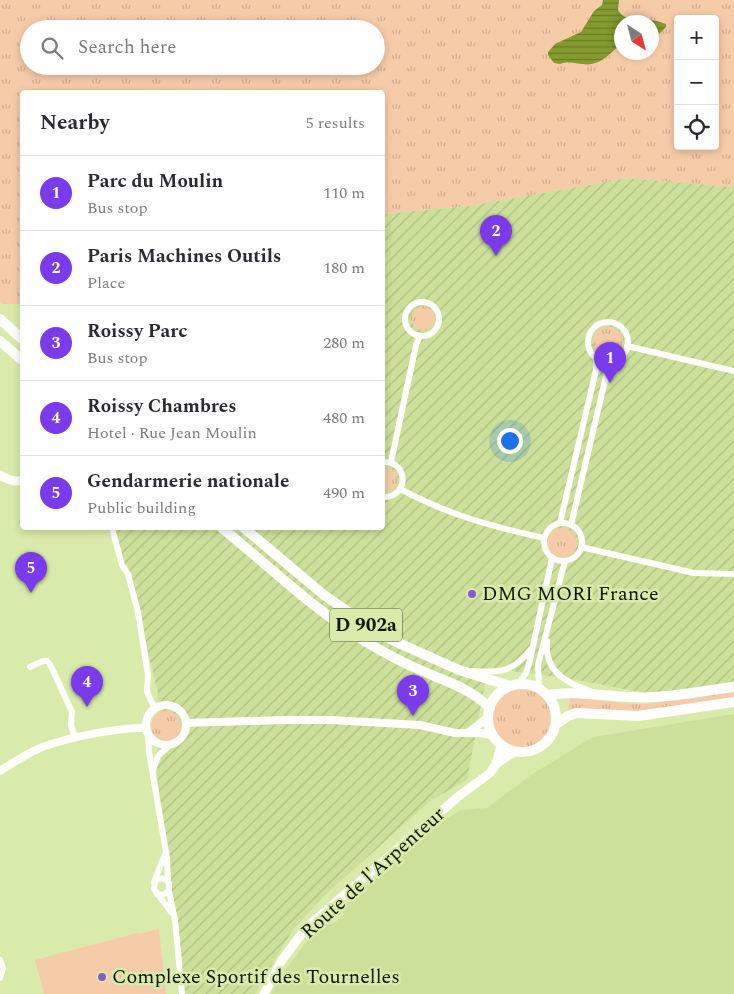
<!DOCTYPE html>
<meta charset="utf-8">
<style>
body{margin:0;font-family:Spectral,serif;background:#f2f2f3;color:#2b2b33}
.controls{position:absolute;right:15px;top:15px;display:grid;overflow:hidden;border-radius:5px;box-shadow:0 2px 8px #0003}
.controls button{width:45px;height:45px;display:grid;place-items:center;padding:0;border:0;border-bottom:1px solid #e1e1e2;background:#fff;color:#2b2b33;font:25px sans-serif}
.compass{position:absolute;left:614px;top:15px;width:45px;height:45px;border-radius:50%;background:#fff;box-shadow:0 2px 8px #0003;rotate:144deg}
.you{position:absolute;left:509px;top:440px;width:18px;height:18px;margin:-12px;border:4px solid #fff;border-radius:50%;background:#1a73e8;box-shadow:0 0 0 8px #1a73e833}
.badge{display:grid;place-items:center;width:32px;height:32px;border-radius:50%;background:#7c3aed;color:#fff;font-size:16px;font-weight:700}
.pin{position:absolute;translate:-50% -41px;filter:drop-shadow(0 1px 2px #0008)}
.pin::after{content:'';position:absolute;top:26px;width:18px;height:15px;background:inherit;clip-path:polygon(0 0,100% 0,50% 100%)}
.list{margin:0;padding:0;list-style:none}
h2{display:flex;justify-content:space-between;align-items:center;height:65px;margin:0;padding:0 20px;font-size:21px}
h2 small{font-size:16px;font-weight:400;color:#7c7c81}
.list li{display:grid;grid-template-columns:32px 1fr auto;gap:15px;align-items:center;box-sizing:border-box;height:75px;padding:0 20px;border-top:1px solid #e1e1e2}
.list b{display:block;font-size:19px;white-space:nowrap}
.list p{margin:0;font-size:16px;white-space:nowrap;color:#7c7c81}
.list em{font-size:16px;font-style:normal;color:#7c7c81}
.icon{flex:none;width:28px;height:28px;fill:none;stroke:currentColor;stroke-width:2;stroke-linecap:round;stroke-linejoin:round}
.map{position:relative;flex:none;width:734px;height:994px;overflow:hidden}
.search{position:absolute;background:#fff;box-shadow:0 2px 8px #0003;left:20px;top:20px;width:365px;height:55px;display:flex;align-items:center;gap:12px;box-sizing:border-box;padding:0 18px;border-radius:28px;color:#7c7c81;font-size:19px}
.panel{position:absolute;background:#fff;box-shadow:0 2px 8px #0003;left:20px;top:90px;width:365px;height:440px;border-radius:5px}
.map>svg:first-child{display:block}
.built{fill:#cce09a}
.industrial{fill:url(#industrial-furrows)}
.grass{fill:url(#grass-tufts);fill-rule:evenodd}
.garden{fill:#f6cba8}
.water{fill:url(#water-rules)}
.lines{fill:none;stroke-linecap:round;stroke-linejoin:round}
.minor{stroke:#fff;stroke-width:6}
.tertiary{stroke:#fff;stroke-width:8}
.secondary{stroke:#fff;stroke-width:9}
.primary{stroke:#fff;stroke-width:10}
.poi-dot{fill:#8b57cf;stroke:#d9ebab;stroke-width:2}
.labels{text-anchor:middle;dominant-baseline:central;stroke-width:5;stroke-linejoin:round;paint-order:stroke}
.shield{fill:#d9ebab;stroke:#4c5533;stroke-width:1}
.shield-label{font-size:19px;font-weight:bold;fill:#0f1500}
.poi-label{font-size:20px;fill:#0f1500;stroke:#d9ebab;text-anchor:start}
.street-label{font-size:20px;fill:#0f1500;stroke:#d9ebab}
</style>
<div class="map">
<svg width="734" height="994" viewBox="0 0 734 994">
<defs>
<pattern id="industrial-furrows" width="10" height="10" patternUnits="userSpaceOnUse" patternTransform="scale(1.25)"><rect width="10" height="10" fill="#cce09a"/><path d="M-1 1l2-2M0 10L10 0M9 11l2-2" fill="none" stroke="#aebf83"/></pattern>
<pattern id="grass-tufts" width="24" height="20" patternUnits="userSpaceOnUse" patternTransform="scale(1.25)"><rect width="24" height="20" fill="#f6cba8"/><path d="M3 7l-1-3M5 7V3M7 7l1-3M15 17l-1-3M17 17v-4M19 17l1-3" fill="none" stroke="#d2ad8f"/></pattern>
<pattern id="water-rules" width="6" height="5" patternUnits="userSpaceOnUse" patternTransform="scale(1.25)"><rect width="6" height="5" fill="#849b2f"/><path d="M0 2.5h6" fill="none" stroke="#6a7d26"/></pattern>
</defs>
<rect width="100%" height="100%" fill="#d9ebab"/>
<path class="built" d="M 734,714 L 734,994 L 271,994 L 284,972 L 305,944 L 325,922 L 334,923 L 343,916 L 344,906 L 434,827 L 461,810 L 487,808 L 534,773 L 593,737 Z"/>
<path class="industrial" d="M 629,178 L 734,187 L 734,681 L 656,695 L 572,679 L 488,668 L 467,780 L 430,801 L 324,896 L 292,931 L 255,994 L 183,994 L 157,774 L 158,694 L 138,610 L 108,528 L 382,528 L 383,214 L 468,206 Z"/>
<g class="grass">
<path d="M 0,0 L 734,0 L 734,187 L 629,178 L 468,206 L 383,214 L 382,92 L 22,92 L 22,304 L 2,304 L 0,302 ZM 678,19 L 715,19 L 715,146 L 678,146 ZM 622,22 L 652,22 L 652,52 L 622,52 ZM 29,29 L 376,29 L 376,66 L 29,66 Z"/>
<circle cx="423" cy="318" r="12"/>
<circle cx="608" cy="342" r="15"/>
<path d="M 383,468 L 391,469 C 402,478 397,492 383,491 Z"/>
<circle cx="562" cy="543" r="15"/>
<circle cx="521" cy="718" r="30"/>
<path d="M 734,690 L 734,699 L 645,712 L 568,711 L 569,697 L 628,704 L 650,704 Z"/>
<circle cx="166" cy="726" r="15"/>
</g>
<path class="garden" d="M 159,929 L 166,994 L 44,994 L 35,960 L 137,933 L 138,934 Z"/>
<path class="water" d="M 603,0 L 619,0 L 618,10 C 626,22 629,16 639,17 C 642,17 664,23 666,24 L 666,27 L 659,34 L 652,36 L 652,22 L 622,22 L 621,45 C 612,50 606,61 592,64 C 581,66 571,60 560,64 L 554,63 L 548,55 L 548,52 L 555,44 L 581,32 L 594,11 L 602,5 Z"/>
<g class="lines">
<g class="minor">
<circle cx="422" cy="319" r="17"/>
<circle cx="608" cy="342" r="20"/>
<path d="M 627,346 L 734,371"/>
<path d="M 382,462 C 410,460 409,499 382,497"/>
<path d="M 391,462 L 416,345 L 420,336"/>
<path d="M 400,489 C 449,515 490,526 544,538"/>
<circle cx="563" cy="542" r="19"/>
<path d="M 560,523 L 596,370 L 596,357"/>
<path d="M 571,525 L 607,372 L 613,361"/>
<path d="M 112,528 L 122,565 L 128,574 L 138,612 L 148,675 L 147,692 L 155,709"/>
<path d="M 581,547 L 694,573 L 734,574"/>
<path d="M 547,641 C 544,671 566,683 590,691"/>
<path d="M 30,667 L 43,661 L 47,661 L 50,664 L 72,712 L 71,725 L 75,738"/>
<path d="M 472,671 C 501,673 513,672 531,649"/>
<path d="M 518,684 L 526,673 L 530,660 L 552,558"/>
<path d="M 539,688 L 538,665 L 565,561"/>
<path d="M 148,734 L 149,752 L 167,858 L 168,882"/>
<path d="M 153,770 L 158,756 L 170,745"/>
<path d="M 154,882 L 165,854"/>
<path d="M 169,891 L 175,920 L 182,994"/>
<path d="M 157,894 L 162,895 L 169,891 L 169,883 C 166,878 160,877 155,881 L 154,889 L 171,912"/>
<path d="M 0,960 L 3,968 L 0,978"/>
</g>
<g class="tertiary">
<circle cx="166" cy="725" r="20"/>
<path d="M 186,723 L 283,720 L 331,720 L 420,725 L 455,733 L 480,733 L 492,735"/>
<path d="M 468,733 L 487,718"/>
<path d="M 0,771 C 13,763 26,754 40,748 C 64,738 120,727 146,728"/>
</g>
<g class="secondary">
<path d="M 0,475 C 7,479 14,483 22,480"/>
<path d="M 496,764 L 514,752"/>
<path d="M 264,994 L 282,960 L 306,928 L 459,796 L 490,773 L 496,764 L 501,746"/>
</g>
<g class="primary">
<path d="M 0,319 L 22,339"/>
<path d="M 0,341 L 22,360"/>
<path d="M 222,528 C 269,566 313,609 366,642 C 383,652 401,662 420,670 C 445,681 470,688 490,708"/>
<path d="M 244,528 L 324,595 L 360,620 L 394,641 L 459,670 L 510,686"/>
<circle cx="522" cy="718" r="34"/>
<path d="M 547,695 C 583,689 618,700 654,697 C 681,696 708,690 734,687"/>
<path d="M 556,724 L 568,716 L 576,713 L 638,716 L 734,702"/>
</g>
</g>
<g class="poi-dot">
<circle cx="472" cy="594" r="5"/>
<circle cx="102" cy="977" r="5"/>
</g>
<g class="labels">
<rect class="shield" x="330" y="608.5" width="72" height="33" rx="4"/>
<g class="shield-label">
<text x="366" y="625">D 902a</text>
</g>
<g class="poi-label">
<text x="482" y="594">DMG MORI France</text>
<text x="112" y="977">Complexe Sportif des Tournelles</text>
</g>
<g class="street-label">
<text transform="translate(373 873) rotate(-42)">Route de l'Arpenteur</text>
</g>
</g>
</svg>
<div class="controls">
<button>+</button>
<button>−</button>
<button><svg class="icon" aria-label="locate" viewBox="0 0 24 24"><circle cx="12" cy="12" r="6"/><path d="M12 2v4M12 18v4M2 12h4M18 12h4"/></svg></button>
</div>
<svg class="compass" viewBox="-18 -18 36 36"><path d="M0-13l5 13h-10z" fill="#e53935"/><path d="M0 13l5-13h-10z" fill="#7c7c81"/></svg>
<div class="you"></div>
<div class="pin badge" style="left:610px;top:383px">1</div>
<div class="pin badge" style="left:496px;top:256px">2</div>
<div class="pin badge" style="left:413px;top:716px">3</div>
<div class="pin badge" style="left:87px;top:707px">4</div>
<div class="pin badge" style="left:31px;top:593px">5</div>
<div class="search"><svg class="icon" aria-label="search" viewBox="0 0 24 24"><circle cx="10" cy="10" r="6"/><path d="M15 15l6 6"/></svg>Search here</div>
<section class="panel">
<h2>Nearby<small>5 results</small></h2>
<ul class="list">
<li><span class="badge">1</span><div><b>Parc du Moulin</b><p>Bus stop</p></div><em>110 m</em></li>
<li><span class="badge">2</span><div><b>Paris Machines Outils</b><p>Place</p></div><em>180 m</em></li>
<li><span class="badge">3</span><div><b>Roissy Parc</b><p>Bus stop</p></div><em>280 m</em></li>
<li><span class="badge">4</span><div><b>Roissy Chambres</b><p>Hotel · Rue Jean Moulin</p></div><em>480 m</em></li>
<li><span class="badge">5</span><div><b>Gendarmerie nationale</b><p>Public building</p></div><em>490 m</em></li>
</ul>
</section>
</div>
